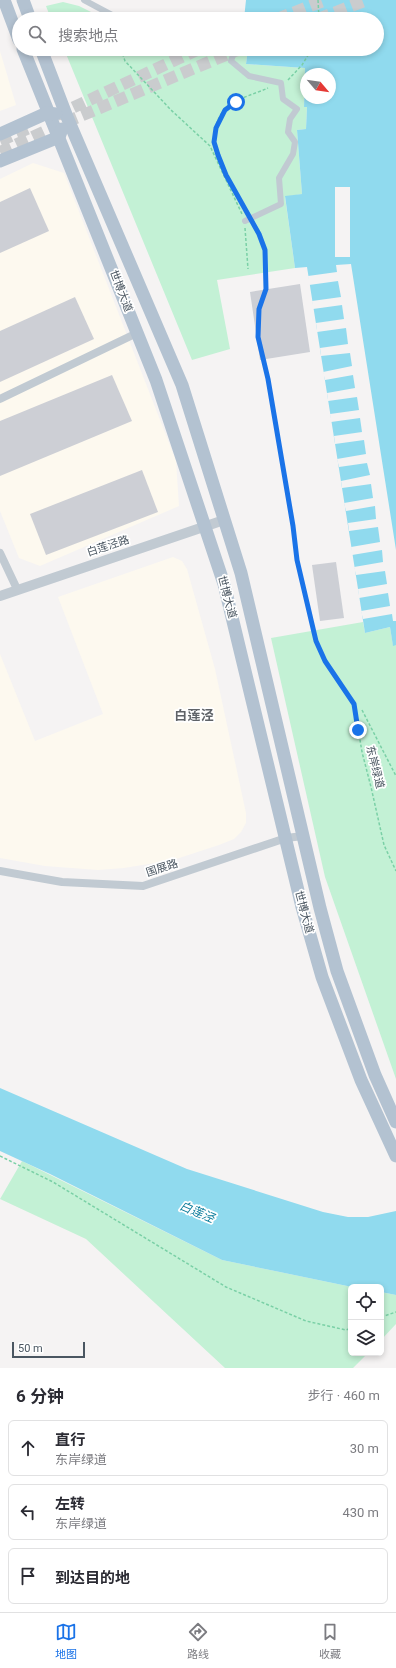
<!DOCTYPE html>
<html lang="zh">
<meta charset="utf-8">
<style>
body{margin:0;font-family:Roboto,"Noto Sans SC",sans-serif;background:#f7f7f7;color:#2b2b33}
.controls{position:absolute;right:12px;bottom:12px;display:grid;overflow:hidden;border-radius:6px;box-shadow:0 2px 6px #0003}
.controls button{width:36px;height:36px;display:grid;place-items:center;padding:0;border:0;border-bottom:1px solid #e1e1e2;background:#fff;color:#2b2b33;font:20px sans-serif}
.compass{position:absolute;left:300px;top:68px;width:36px;height:36px;border-radius:50%;background:#fff;box-shadow:0 2px 6px #0003;rotate:119deg}
.scale{position:absolute;left:12px;bottom:10px;width:73px;box-sizing:border-box;padding-left:4px;border:2px solid #4a5661;border-top:0;font-size:11px;line-height:14px;white-space:nowrap;color:#4a5661;-webkit-text-stroke:3px #fff;paint-order:stroke}
.stop{position:absolute;width:12px;height:12px;margin:-9px;border:3px solid #1a73e8;border-radius:50%;background:#fff}
.stop.end{background:#1a73e8;border-color:#fff;box-shadow:0 1px 4px #0008}
.list{margin:0;padding:0;list-style:none}
h2{display:flex;justify-content:space-between;align-items:center;height:52px;margin:0;padding:0 16px;font-size:17px}
h2 small{font-size:13px;font-weight:400;color:#7c7c81}
.list li{display:grid;grid-template-columns:26px 1fr auto;gap:12px;align-items:center;box-sizing:border-box;height:56px;margin:0 8px 8px;padding:0 8px;border:1px solid #e1e1e2;border-radius:6px}
.list b{display:block;font-size:15px;white-space:nowrap}
.list p{margin:0;font-size:13px;white-space:nowrap;color:#7c7c81}
.list em{font-size:13px;font-style:normal;color:#7c7c81}
.icon{flex:none;width:22px;height:22px;fill:none;stroke:currentColor;stroke-width:2;stroke-linecap:round;stroke-linejoin:round}
.map{position:relative;flex:none;width:396px;height:1368px;overflow:hidden}
.search{position:absolute;background:#fff;box-shadow:0 2px 6px #0003;left:12px;right:12px;top:12px;height:44px;display:flex;align-items:center;gap:10px;box-sizing:border-box;padding:0 14px;border-radius:22px;color:#7c7c81;font-size:15px}
.sheet{height:244px;background:#fff}
nav{display:flex;justify-content:space-around;align-items:center;box-sizing:border-box;height:56px;border-top:1px solid #e1e1e2;background:#fff;font-size:11px;color:#7c7c81}
nav a{display:grid;justify-items:center;gap:2px}
nav .on{color:#1a73e8}
.map>svg:first-child{display:block}
.commercial{fill:#fdf9ef}
.green{fill:#c3f1d5}
.water{fill:#90daee;fill-rule:evenodd}
.pier{fill:#f5f3f3}
.building{fill:#cdcfd5}
.lines{fill:none;stroke-linecap:round;stroke-linejoin:round}
.secondary-tunnel{stroke:#caccce;stroke-width:12;stroke-dasharray:12 6;stroke-linecap:butt}
.path{stroke:#7ad0a6;stroke-width:1.5;stroke-dasharray:3 2;stroke-linecap:butt}
.pedestrian{stroke:#c1cad2;stroke-width:6}
.minor{stroke:#c1cad2;stroke-width:8}
.tertiary{stroke:#c1cad2;stroke-width:10}
.primary{stroke:#b3c2d1;stroke-width:13}
.route{stroke:#1a73e8;stroke-width:5}
.labels{text-anchor:middle;dominant-baseline:central;stroke-width:3.5;stroke-linejoin:round;paint-order:stroke}
.street-label{font-size:11px;fill:#4a5661;stroke:#fff}
.water-label{font-size:12px;font-style:italic;fill:#0c7c9b;stroke:#fff}
.quarter-label{font-size:13px;font-weight:bold;fill:#5f6368;stroke:#fff}
</style>
<div class="map">
<svg width="396" height="1368" viewBox="0 0 396 1368">
<rect width="100%" height="100%" fill="#f5f3f3"/>
<g class="commercial">
<path d="M 0,51 L 16,105 L 0,111 Z"/>
<path d="M 33,163 L 64,173 L 176,461 L 179,506 L 40,566 L 19,558 L 0,511 L 0,179 Z"/>
<path d="M 173,557 L 182,561 L 187,569 L 215,669 L 246,813 L 246,823 L 241,832 L 234,839 L 219,845 L 173,860 L 124,868 L 98,870 L 45,866 L 0,858 L 0,654 L 35,741 L 103,714 L 58,597 Z"/>
</g>
<g class="green">
<path d="M 63,2 L 79,6 L 105,19 L 51,19 L 46,6 Z"/>
<path d="M 64,49 L 248,49 L 246,64 L 305,68 L 304,107 L 307,107 L 306,129 L 297,130 L 302,194 L 285,197 L 295,268 L 217,280 L 230,349 L 192,360 Z"/>
<path d="M 363,622 L 365,633 L 390,627 L 393,645 L 396,645 L 396,1079 L 325,877 L 271,638 Z"/>
<path d="M 22,1161 L 222,1260 L 352,1287 L 351,1353 L 368,1353 L 353,1368 L 225,1368 L 86,1239 L 0,1199 Z"/>
<path d="M 381,1292 L 396,1295 L 396,1324 L 381,1340 Z"/>
</g>
<g class="water">
<path d="M 246,0 L 396,0 L 396,645 L 393,646 L 390,627 L 365,633 L 307,267 L 295,268 L 285,196 L 302,194 L 297,130 L 306,129 L 307,107 L 304,107 L 305,68 L 246,64 L 248,49 L 377,49 L 377,19 L 244,19 ZM 306,74 L 330,74 L 330,98 L 306,98 Z"/>
<path d="M 0,1088 L 187,1169 L 323,1212 L 348,1217 L 368,1217 L 396,1211 L 396,1295 L 381,1292 L 381,1287 L 352,1287 L 222,1260 L 50,1174 L 0,1151 Z"/>
</g>
<g class="pier">
<rect x="335" y="187" width="15" height="70"/>
<path d="M 351,264 L 396,550 L 396,621 L 393,621 L 392,614 L 363,619 L 361,611 L 390,606 L 388,593 L 359,598 L 358,589 L 387,584 L 385,571 L 356,575 L 354,567 L 383,562 L 382,550 L 352,555 L 351,547 L 380,542 L 378,527 L 349,531 L 348,523 L 376,519 L 375,506 L 346,511 L 344,503 L 373,498 L 371,484 L 342,488 L 341,481 L 370,475 L 367,463 L 339,467 L 337,459 L 366,454 L 364,440 L 335,444 L 334,436 L 362,432 L 360,418 L 331,422 L 330,414 L 359,410 L 357,397 L 328,401 L 327,393 L 355,388 L 353,375 L 325,380 L 323,372 L 352,366 L 350,353 L 321,356 L 320,348 L 348,344 L 346,328 L 317,332 L 316,323 L 344,319 L 342,305 L 313,309 L 312,301 L 341,297 L 338,281 L 309,285 L 308,276 L 337,272 L 336,265 Z"/>
</g>
<g class="building">
<path d="M 30,188 L 49,231 L 0,253 L 0,202 Z"/>
<path d="M 300,284 L 310,352 L 260,360 L 250,292 Z"/>
<path d="M 75,297 L 94,339 L 0,382 L 0,331 Z"/>
<path d="M 112,375 L 132,421 L 0,476 L 0,421 Z"/>
<path d="M 142,470 L 158,512 L 46,555 L 30,514 Z"/>
<path d="M 336,562 L 344,618 L 320,621 L 312,565 Z"/>
</g>
<g class="lines">
<g class="secondary-tunnel">
<path d="M 277,19 L 326,0"/>
<path d="M 318,19 L 367,0"/>
<path d="M 57,115 L 199,49"/>
<path d="M 0,141 L 29,128"/>
<path d="M 0,152 L 52,128 L 240,49"/>
</g>
<g class="path">
<path d="M 318,0 L 319,19"/>
<path d="M 121,49 L 125,61 L 171,110 L 210,146 L 242,214"/>
<path d="M 288,80 L 302,65 L 312,49"/>
<path d="M 246,212 C 230,185 199,141 224,110 C 234,99 255,94 268,88"/>
<path d="M 254,225 L 265,250 L 267,271 L 265,289 L 259,309 L 258,337 L 268,379 L 293,526 L 297,560 L 316,641 L 325,661 L 354,704 L 362,752 L 371,787 L 384,845 L 396,871"/>
<path d="M 245,228 L 248,269"/>
<path d="M 362,710 L 396,776"/>
<path d="M 0,1156 L 53,1182 L 226,1287 L 306,1321 L 346,1330 L 351,1328"/>
<path d="M 381,1317 L 396,1312"/>
</g>
<g class="pedestrian">
<path d="M 84,0 L 112,15 L 184,19"/>
<path d="M 235,49 L 231,61 L 249,76 L 281,83 L 283,99 L 297,109 L 290,119 L 288,132 L 295,142 L 293,154 L 279,178 L 281,204 L 245,221"/>
</g>
<g class="minor">
<path d="M 0,399 L 137,333"/>
<path d="M 0,553 L 17,589"/>
<path d="M 0,871 L 62,882 L 143,886 L 286,838 L 303,836"/>
</g>
<path class="tertiary" d="M 0,596 L 224,520"/>
<g class="primary">
<path d="M 4,0 L 19,40"/>
<path d="M 23,0 L 30,19"/>
<path d="M 23,49 L 156,380 L 224,584 L 302,907 L 322,977 L 361,1080 L 396,1156"/>
<path d="M 41,49 L 67,117 L 182,385 L 241,573 L 320,908 L 337,971 L 375,1075 L 396,1122"/>
<path d="M 0,134 L 47,113 L 56,114"/>
<path d="M 0,161 L 59,137 L 62,129"/>
</g>
</g>
<g class="lines">
<path class="route" d="M 236,102 L 225,110 L 216,128 L 214,142 L 218,155 L 226,175 L 259,234 L 265,250 L 266,289 L 259,309 L 258,337 L 268,379 L 293,526 L 297,560 L 316,641 L 325,661 L 354,704 L 358,730"/>
</g>
<g class="labels">
<g class="street-label">
<text transform="translate(121 291) rotate(69)">世博大道</text>
<text transform="translate(108 546) rotate(-18)">白莲泾路</text>
<text transform="translate(227 597) rotate(75)">世博大道</text>
<text transform="translate(375 767) rotate(76)">东岸绿道</text>
<text transform="translate(162 868) rotate(-18)">国展路</text>
<text transform="translate(304 912) rotate(75)">世博大道</text>
</g>
<g class="water-label">
<text transform="translate(197 1212) rotate(23)">白莲泾</text>
</g>
<g class="quarter-label">
<text x="194" y="715">白莲泾</text>
</g>
</g>
</svg>
<div class="controls">
<button><svg class="icon" aria-label="locate" viewBox="0 0 24 24"><circle cx="12" cy="12" r="6"/><path d="M12 2v4M12 18v4M2 12h4M18 12h4"/></svg></button>
<button><svg class="icon" aria-label="layers" viewBox="0 0 24 24"><path d="M12 4l9 5-9 5-9-5zM3 14l9 5 9-5"/></svg></button>
</div>
<svg class="compass" viewBox="-18 -18 36 36"><path d="M0-13l5 13h-10z" fill="#e53935"/><path d="M0 13l5-13h-10z" fill="#7c7c81"/></svg>
<div class="scale">50 m</div>
<div class="stop" style="left:236px;top:102px"></div>
<div class="stop end" style="left:358px;top:730px"></div>
<div class="search"><svg class="icon" aria-label="search" viewBox="0 0 24 24"><circle cx="10" cy="10" r="6"/><path d="M15 15l6 6"/></svg>搜索地点</div>
</div>
<section class="sheet">
<h2>6 分钟<small>步行 · 460 m</small></h2>
<ul class="list">
<li><svg class="icon" aria-label="ahead" viewBox="0 0 24 24"><path d="M12 20V5M6 11l6-6 6 6"/></svg><div><b>直行</b><p>东岸绿道</p></div><em>30 m</em></li>
<li><svg class="icon" aria-label="left" viewBox="0 0 24 24"><path d="M17 20v-9H6M10 6l-5 5 5 5"/></svg><div><b>左转</b><p>东岸绿道</p></div><em>430 m</em></li>
<li><svg class="icon" aria-label="arrive" viewBox="0 0 24 24"><path d="M6 21V4h12l-3 4 3 4H6"/></svg><div><b>到达目的地</b></div></li>
</ul>
</section>
<nav>
<a class="on"><svg class="icon" aria-label="map" viewBox="0 0 24 24"><path d="M3 6l6-2 6 2 6-2v14l-6 2-6-2-6 2zM9 4v14M15 6v14"/></svg>地图</a>
<a><svg class="icon" aria-label="directions" viewBox="0 0 24 24"><path d="M12 3l9 9-9 9-9-9zM9 14v-3h6M13 9l2 2-2 2"/></svg>路线</a>
<a><svg class="icon" aria-label="saved" viewBox="0 0 24 24"><path d="M7 4h10v16l-5-4-5 4z"/></svg>收藏</a>
</nav>
